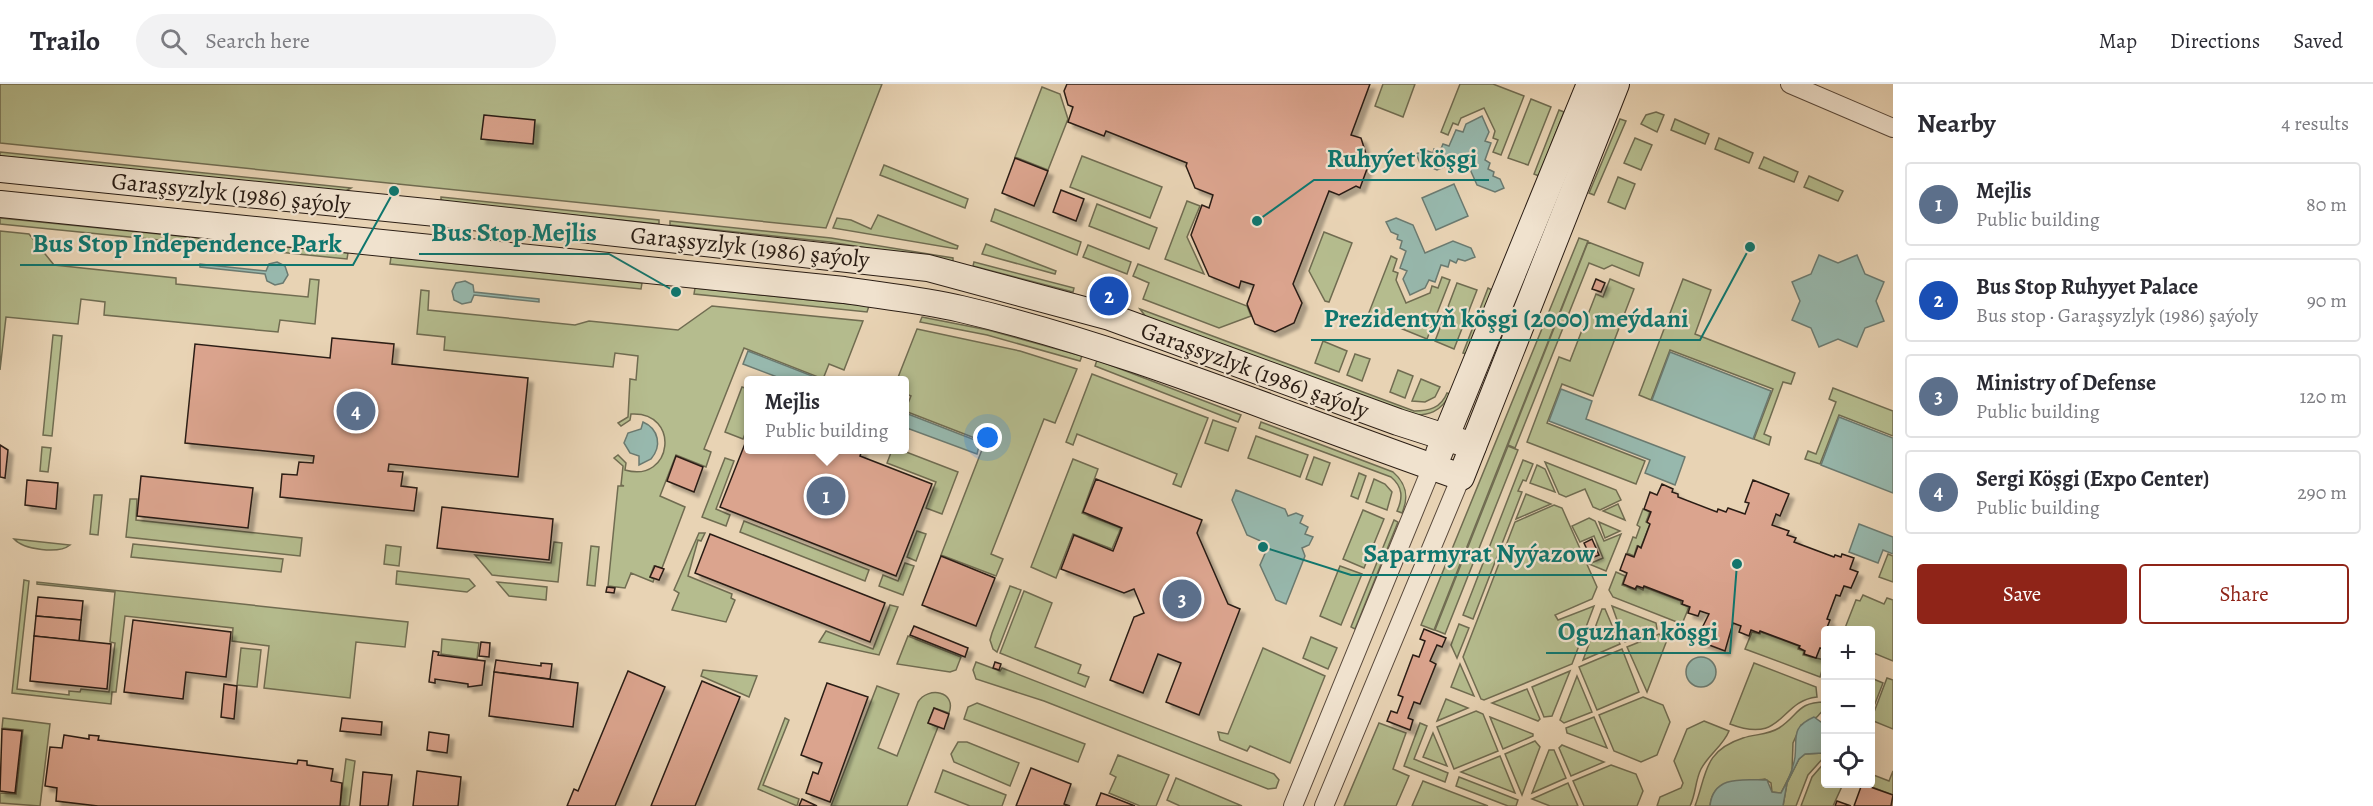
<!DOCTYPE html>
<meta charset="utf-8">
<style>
body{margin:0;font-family:Alegreya,serif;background:#f2f2f3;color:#2b2b33}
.controls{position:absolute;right:18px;bottom:18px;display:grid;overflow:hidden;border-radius:6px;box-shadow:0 6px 24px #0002}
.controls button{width:54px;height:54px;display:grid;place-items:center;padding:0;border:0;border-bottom:2px solid #e1e1e2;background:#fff;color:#2b2b33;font:30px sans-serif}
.you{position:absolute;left:988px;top:354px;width:21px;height:21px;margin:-15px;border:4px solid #fff;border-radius:50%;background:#1a73e8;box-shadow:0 0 0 9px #1a73e833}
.badge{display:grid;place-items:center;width:39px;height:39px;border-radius:50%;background:#8f2418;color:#fff;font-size:20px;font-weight:700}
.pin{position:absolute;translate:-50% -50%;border:3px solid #fff;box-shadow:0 2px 6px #0006}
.popup{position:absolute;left:744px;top:292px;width:165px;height:78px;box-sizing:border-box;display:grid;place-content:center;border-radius:6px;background:#fff;filter:drop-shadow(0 2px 4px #0005);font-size:20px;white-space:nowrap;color:#7c7c81}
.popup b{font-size:22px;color:#2b2b33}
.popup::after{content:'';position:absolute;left:50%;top:100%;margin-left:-12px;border:12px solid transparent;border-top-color:#fff}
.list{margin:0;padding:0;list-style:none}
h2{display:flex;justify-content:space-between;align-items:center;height:78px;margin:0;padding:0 24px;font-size:26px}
h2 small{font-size:20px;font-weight:400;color:#7c7c81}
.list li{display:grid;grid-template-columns:39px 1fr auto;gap:18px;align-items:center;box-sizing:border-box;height:84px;margin:0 12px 12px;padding:0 12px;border:2px solid #e1e1e2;border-radius:6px}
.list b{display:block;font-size:22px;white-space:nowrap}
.list p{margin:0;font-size:20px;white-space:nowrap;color:#7c7c81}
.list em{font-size:20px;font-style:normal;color:#7c7c81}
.actions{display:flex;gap:12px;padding:18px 24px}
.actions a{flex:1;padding:14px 0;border:2px solid #8f2418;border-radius:6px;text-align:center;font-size:21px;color:#8f2418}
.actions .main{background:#8f2418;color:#fff}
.icon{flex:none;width:33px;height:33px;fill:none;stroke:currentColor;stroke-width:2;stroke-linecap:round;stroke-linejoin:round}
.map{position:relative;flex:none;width:1893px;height:722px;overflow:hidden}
header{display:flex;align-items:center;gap:36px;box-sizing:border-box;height:84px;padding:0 30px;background:#fff;border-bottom:2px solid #e1e1e2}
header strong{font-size:28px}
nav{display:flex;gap:33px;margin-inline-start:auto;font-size:21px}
.search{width:420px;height:54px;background:#f2f2f3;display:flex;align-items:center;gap:15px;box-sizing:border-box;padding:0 21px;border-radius:33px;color:#7c7c81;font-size:22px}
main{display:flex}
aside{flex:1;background:#fff}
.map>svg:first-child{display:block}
.green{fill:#b5bc8e;stroke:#706c51;stroke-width:1.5}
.water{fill:#97b8ad;stroke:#6b7a70;stroke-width:1.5}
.building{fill:#dba48e;stroke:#2a1d14;stroke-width:1.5;filter:url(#shadow)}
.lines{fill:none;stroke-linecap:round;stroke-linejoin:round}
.minor-casing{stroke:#5a4a3c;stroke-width:20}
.secondary-casing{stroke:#2a1d14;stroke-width:28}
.minor{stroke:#f0e2ce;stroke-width:18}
.secondary{stroke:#f0e2ce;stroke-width:26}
.labels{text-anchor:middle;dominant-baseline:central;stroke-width:4.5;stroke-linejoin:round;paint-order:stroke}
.street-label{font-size:24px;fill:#2a1d14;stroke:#f0e2ce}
.leader{fill:none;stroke:#0f766e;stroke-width:2}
.callout-dot{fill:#0f766e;stroke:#f0e2ce;stroke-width:2}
.callout-label{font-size:26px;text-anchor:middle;font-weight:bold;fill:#0f766e;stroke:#f0e2ce;stroke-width:4.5;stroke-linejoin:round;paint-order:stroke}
</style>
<header>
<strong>Trailo</strong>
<div class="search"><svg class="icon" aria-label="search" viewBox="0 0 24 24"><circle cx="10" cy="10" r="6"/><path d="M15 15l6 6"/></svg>Search here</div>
<nav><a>Map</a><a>Directions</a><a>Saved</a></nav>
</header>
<main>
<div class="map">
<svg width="1893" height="722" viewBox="0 0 1893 722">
<defs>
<filter id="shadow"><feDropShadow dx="5" dy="5" stdDeviation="1.5" flood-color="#0004"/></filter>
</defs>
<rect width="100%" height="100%" fill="#e8d3b4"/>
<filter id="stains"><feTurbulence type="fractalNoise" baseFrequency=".00333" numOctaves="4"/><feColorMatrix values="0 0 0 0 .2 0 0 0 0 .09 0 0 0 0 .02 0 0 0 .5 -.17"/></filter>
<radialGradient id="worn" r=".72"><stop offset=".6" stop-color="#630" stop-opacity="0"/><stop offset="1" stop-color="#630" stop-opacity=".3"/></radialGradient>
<g class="green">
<path d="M 0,0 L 882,0 L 826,144 L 0,59 Z"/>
<path d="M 1383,0 L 1415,0 L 1403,33 L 1375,22 Z"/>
<path d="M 1460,0 L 1493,0 L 1524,12 L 1501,71 L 1493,68 L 1498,56 L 1493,54 L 1495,47 L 1484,24 L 1461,34 L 1458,41 L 1453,39 L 1448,51 L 1441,48 Z"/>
<path d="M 1042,3 L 1060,10 L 1068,35 L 1048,86 L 1015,73 Z"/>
<path d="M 1531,15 L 1551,23 L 1528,81 L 1508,74 Z"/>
<path d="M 1559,26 L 1564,28 L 1539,92 L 1534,90 Z"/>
<path d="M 1656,28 L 1664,31 L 1657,48 L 1641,40 L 1646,31 Z"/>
<path d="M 1620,35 L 1626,37 L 1594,111 L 1589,109 Z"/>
<path d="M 1675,35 L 1709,50 L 1705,60 L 1671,46 Z"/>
<path d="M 1635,54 L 1652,61 L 1641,86 L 1624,79 Z"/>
<path d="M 1719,54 L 1753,69 L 1749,79 L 1715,65 Z"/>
<path d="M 0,68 L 351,104 L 344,108 L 0,72 Z"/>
<path d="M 1082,72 L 1162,103 L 1150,134 L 1070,103 Z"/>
<path d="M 1764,73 L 1798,88 L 1794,98 L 1759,84 Z"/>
<path d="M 884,81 L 968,115 L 965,124 L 880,91 Z"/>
<path d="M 1809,92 L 1843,107 L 1838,117 L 1804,103 Z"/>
<path d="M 1618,93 L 1635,100 L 1625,125 L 1608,118 Z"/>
<path d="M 441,113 L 659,136 L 659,140 L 455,119 L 441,116 Z"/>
<path d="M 1187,117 L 1200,122 L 1187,153 L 1204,190 L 1165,175 Z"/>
<path d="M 1097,120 L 1157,144 L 1149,165 L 1089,142 Z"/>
<path d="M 995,125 L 1081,158 L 1077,171 L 991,137 Z"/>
<path d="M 878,131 L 958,162 L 957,165 L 833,144 L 837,134 L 851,136 L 871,145 Z"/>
<path d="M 0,134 L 348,169 L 347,175 L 0,140 Z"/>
<path d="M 670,137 L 831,154 L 953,174 L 953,178 L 830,158 L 670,141 Z"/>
<path d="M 0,147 L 29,150 L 54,181 L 176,194 L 176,200 L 308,213 L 310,195 L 319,196 L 315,240 L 280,236 L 278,248 L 104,231 L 105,218 L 81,215 L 78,240 L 6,233 L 0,286 Z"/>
<path d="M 1324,148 L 1352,159 L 1329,218 L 1325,217 L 1309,187 Z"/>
<path d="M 1579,154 L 1588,157 L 1434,546 L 1421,541 Z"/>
<path d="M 1588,158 L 1643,179 L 1639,192 L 1612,181 L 1604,185 L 1589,179 L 1515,364 L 1508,361 Z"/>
<path d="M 986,160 L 1056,187 L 1055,190 L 982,170 Z"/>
<path d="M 1088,161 L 1131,178 L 1127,190 L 1083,173 Z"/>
<path d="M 1391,172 L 1397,175 L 1393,187 L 1398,189 L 1396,196 L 1406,219 L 1430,209 L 1432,202 L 1438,204 L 1442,193 L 1450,196 L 1427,255 L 1368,231 Z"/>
<path d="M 391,173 L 642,199 L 641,205 L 390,180 Z"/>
<path d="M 974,178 L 1074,204 L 1073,208 L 973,182 Z"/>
<path d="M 1138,180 L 1247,222 L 1251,232 L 1219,244 L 1143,215 L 1149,199 L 1133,192 Z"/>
<path d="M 1610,195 L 1634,205 L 1593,312 L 1562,300 L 1547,339 L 1645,377 L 1636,400 L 1527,358 L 1559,273 L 1570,277 L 1596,210 L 1603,213 Z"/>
<path d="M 1683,195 L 1711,206 L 1695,250 L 1795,289 L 1791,300 L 1783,298 L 1764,350 L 1771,353 L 1769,361 L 1754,355 L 1773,305 L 1670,266 L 1651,316 L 1639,311 Z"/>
<path d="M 1457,199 L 1477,206 L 1454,265 L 1435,257 Z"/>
<path d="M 695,204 L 869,222 L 867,228 L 694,210 Z"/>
<path d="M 1488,204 L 1492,206 L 1467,270 L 1463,269 Z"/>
<path d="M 421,206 L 429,207 L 428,226 L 575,241 L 589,237 L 678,246 L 712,222 L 863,237 L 844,286 L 829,280 L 823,295 L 744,264 L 704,365 L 711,368 L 706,383 L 676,371 L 660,412 L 685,423 L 662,484 L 654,482 L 650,493 L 654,495 L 653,498 L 631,489 L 625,504 L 608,502 L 618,402 L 624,402 L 621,401 L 623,382 L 614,374 L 618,371 L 626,379 L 625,386 C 673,400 681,327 631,330 L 630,336 L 621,342 L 618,339 L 628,333 L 630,295 L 636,296 L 638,272 L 615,269 L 613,283 L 444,266 L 445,253 L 417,250 Z"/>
<path d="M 1140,225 L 1414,327 C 1429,327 1441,324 1447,309 L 1450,310 C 1441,328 1429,332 1409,331 L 1146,233 Z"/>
<path d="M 922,233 L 988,246 L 1082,272 L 1080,277 L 987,251 L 920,238 Z"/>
<path d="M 917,245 L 1020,267 L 1077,285 L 1055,339 L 1044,335 L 991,470 L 1003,475 L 996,492 L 941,471 L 985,358 L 905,327 L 911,312 L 904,309 L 904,296 L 897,296 Z"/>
<path d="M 53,251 L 62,252 L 52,352 L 43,351 Z"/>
<path d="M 1323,257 L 1347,267 L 1339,288 L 1315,279 Z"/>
<path d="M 1355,270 L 1370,275 L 1362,297 L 1347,291 Z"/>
<path d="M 1097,276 L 1241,331 L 1238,338 L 1095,282 Z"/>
<path d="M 1398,286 L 1413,292 L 1405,314 L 1390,308 Z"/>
<path d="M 1092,290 L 1208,334 L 1181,403 L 1173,400 L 1177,390 L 1077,350 L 1073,361 L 1066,358 Z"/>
<path d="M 1421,295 L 1440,303 L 1435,313 L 1425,318 L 1412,317 Z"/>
<path d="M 742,303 L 748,305 L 748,342 L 743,355 L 725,348 Z"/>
<path d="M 1833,304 L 1893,327 L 1893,352 L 1839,331 L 1820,380 L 1805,375 L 1808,367 L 1816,370 L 1836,318 L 1829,315 Z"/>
<path d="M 1213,336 L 1236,344 L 1228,367 L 1205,359 Z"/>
<path d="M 1261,338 L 1393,388 C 1407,400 1409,413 1402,429 L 1397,427 C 1403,414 1403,403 1391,393 L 1259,344 Z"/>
<path d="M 1256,352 L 1308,371 L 1300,393 L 1248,374 Z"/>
<path d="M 1508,362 L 1518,366 L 1445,550 L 1435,546 Z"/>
<path d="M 42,363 L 51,364 L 48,388 L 40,387 Z"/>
<path d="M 892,366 L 901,366 L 958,388 L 942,430 L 926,424 L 936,398 L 887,379 Z"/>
<path d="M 1314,373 L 1330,379 L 1322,401 L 1306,395 Z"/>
<path d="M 725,374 L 734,377 L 716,425 L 730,431 L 726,442 L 702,433 Z"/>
<path d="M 1073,375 L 1098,385 L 1082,429 L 1121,444 L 1112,465 L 1073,450 L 1056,494 L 1031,483 Z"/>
<path d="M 1523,376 L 1533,380 L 1526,397 L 1523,396 L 1518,407 L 1522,408 L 1473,535 L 1463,531 Z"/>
<path d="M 1545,378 L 1616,406 L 1621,416 L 1600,426 L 1593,423 L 1585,405 L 1566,413 L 1559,410 Z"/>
<path d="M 1537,381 L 1545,385 L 1555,408 L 1530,399 Z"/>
<path d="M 1359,389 L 1366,392 L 1358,415 L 1351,412 Z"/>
<path d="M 1374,395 L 1385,400 L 1392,408 L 1387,426 L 1366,418 Z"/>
<path d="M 1526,410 L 1551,420 L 1516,435 Z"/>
<path d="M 94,411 L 102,411 L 98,451 L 90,450 Z"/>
<path d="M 130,415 L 137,415 L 136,436 L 302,454 L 300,472 L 126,453 Z"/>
<path d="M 1618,420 L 1625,436 L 1603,427 Z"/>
<path d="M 1554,421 L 1562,424 L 1597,503 L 1592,515 L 1555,531 L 1558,536 L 1594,522 L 1572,580 L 1484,616 L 1481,615 L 1463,573 L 1515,438 Z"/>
<path d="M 1643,425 L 1650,428 L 1646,438 L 1650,440 L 1641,463 L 1637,462 L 1634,472 L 1627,469 L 1633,453 L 1636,454 L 1640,443 L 1637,441 Z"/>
<path d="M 1363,426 L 1384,435 L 1364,484 L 1343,475 Z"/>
<path d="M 1589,434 L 1595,437 L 1604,457 L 1621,450 L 1606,487 L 1589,480 L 1603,474 L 1594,452 L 1580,458 L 1572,442 Z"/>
<path d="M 1394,436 L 1398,438 L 1355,545 L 1351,543 Z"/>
<path d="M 744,437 L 869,486 L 865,497 L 740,448 Z"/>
<path d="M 1599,438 L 1620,447 L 1605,454 Z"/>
<path d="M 917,447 L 926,450 L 916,477 L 907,473 Z"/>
<path d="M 699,449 L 705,449 L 701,457 L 698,456 L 688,492 L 732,510 L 731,514 L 735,516 L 726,538 L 672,526 L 679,509 L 674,506 Z"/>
<path d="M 14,455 L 70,461 C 59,470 24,466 14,455 Z"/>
<path d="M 554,458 L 562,459 L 558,498 L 492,491 L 475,471 L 551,479 Z"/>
<path d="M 133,460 L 283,475 L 281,488 L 131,473 Z"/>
<path d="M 386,461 L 401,463 L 399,482 L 384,480 Z"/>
<path d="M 591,462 L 599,463 L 595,502 L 587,501 Z"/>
<path d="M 1888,470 L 1893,472 L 1893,498 L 1879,493 Z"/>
<path d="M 905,479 L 914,482 L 903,511 L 879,502 L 883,491 L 898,497 Z"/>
<path d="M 1340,482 L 1362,490 L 1341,541 L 1320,532 Z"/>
<path d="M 397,487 L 469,495 L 475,502 L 467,508 L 396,500 Z"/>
<path d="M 1616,488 L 1625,492 L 1622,501 L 1636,506 L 1637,503 L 1643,506 L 1644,503 L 1681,517 L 1681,520 L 1689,523 L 1682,540 L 1613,513 L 1609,506 Z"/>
<path d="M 24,496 L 29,497 L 17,605 L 69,611 L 69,607 L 80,608 L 81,605 L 109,608 L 115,559 L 110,558 L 115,508 L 37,500 L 37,498 L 408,538 L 405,563 L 356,558 L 350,614 L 264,604 L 269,562 L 232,557 L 233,544 L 125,532 L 116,608 L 112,608 L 111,620 L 12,609 Z"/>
<path d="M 497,498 L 547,503 L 546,516 L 509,512 Z"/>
<path d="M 1010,502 L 1021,506 L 997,568 L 993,565 L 990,556 L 992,549 Z"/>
<path d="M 1024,507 L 1052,519 L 1035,563 L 1081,581 L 1078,589 L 1089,593 L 1085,603 L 1000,569 Z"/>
<path d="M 1863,511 L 1884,520 L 1887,514 L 1893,516 L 1893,577 L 1871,568 L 1870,546 L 1845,544 L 1856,516 L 1860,517 Z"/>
<path d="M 890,521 L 898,523 L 879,571 L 819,558 L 826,547 L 873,565 Z"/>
<path d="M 1612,522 L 1656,539 L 1657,545 L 1625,558 Z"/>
<path d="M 1602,525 L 1605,525 L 1620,560 L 1583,576 Z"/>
<path d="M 1459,540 L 1469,544 L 1457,574 L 1451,561 Z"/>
<path d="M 1752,548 L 1760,550 L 1761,548 L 1799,562 L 1798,565 L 1804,567 L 1803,571 L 1825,576 L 1820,593 L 1745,565 Z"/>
<path d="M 1659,550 L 1667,556 L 1647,608 L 1627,563 Z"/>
<path d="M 908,552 L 961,573 L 956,586 L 950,588 L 897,580 Z"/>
<path d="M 1311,553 L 1337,564 L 1328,585 L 1303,574 Z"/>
<path d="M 442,555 L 479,559 L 477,575 L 441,570 Z"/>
<path d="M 241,564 L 261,566 L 257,603 L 237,601 Z"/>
<path d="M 1263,564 L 1325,592 L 1290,679 L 1250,662 L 1247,667 L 1220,656 L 1218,648 L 1228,650 Z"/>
<path d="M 1622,565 L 1639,608 L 1597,626 L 1579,583 Z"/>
<path d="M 976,578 L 1000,587 L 1002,584 L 1274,690 L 1279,696 L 1276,704 L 1268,705 L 1044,617 L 976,595 L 973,586 Z"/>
<path d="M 1754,579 L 1816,603 L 1817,613 C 1779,617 1784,661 1730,640 Z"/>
<path d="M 1460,580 L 1474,612 L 1451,603 Z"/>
<path d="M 703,586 L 757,592 L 749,613 L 701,592 Z"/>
<path d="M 1570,587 L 1552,632 L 1544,633 L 1532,603 Z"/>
<path d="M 1577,592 L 1592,628 L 1564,639 L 1560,636 Z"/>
<path d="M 1871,594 L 1883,599 L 1871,630 Z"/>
<path d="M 1887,594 L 1893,596 L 1893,645 L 1871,636 Z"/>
<path d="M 877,602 L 899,610 L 878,664 L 897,672 L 918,618 C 928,602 957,607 949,629 L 934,624 L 928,639 L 938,643 L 907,722 L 831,722 Z"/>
<path d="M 1527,605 L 1540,635 L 1538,637 L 1492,619 Z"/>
<path d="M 1643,613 L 1663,621 L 1670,638 L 1657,671 L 1641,678 L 1614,667 L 1599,631 Z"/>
<path d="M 1446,615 L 1468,624 L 1437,637 Z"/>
<path d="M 1825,618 L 1825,624 L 1817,633 L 1801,641 L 1793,659 L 1792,687 L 1781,709 L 1772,708 L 1771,699 L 1765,695 C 1743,699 1713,691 1710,722 L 1695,722 C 1707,690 1703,667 1743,654 C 1755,650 1768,651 1779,644 C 1799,631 1797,618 1825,618 Z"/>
<path d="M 977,619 L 1085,660 L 1078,678 L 964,635 L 968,623 Z"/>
<path d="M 1476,627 L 1483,630 L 1498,667 L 1454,685 L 1437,643 Z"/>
<path d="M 1490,633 L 1533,650 L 1533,652 L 1503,665 Z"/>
<path d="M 1594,633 L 1607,664 L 1567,649 L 1566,644 Z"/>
<path d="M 3,634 L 50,640 L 40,722 L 0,719 L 0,709 L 16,710 L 23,646 L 2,644 Z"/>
<path d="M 785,634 L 789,636 L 763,701 L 799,715 L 797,722 L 758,705 Z"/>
<path d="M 1704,637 L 1729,647 C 1723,662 1709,670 1701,685 C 1695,697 1696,710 1690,722 L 1657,722 L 1660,713 L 1681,704 L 1683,699 L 1674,677 L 1687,645 Z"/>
<path d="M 1379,639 L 1406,649 L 1393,685 L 1409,692 L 1396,722 L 1344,722 Z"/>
<path d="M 1420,639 L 1427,642 L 1414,675 L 1448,689 L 1445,698 L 1404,682 Z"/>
<path d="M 1433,649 L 1447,682 L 1423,673 Z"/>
<path d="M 1535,657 L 1540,663 L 1522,711 L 1505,670 Z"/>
<path d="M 958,658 L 967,658 L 1019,679 L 1010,702 L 954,678 L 951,670 Z"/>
<path d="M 1562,661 L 1604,678 L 1571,692 L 1559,664 Z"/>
<path d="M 1825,664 L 1825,672 L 1808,691 L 1796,722 L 1783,722 L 1787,699 L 1799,675 L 1805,670 L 1823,669 Z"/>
<path d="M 1549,666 L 1554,666 L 1566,694 L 1532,709 Z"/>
<path d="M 1118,671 L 1169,691 L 1156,722 L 1140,722 L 1109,709 L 1116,693 L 1110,690 Z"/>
<path d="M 1500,672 L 1515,709 L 1461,688 Z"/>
<path d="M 346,675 L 355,677 L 349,722 L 340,722 Z"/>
<path d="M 1825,678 L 1826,700 L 1843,700 L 1833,722 L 1801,722 L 1812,693 Z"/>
<path d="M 1611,681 L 1636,690 L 1643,707 L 1637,722 L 1584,722 L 1573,697 Z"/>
<path d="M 943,686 L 1006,711 L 1002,722 L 970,722 L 935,708 Z"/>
<path d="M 1893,687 L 1893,711 L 1864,700 L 1870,700 L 1871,690 L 1889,697 Z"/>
<path d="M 1459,693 L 1518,716 L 1516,722 L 1508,722 L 1456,702 Z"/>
<path d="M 1176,694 L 1242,722 L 1180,722 L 1167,716 Z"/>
<path d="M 1423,697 L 1488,722 L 1412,722 Z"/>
<path d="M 1568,699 L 1578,722 L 1550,722 L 1532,715 Z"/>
</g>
<g class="water">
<path d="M 1482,32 L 1489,48 L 1485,57 L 1491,59 L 1485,76 L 1490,79 L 1488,85 L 1494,88 L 1493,92 L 1500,95 L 1504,104 L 1495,108 L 1477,101 L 1465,74 L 1437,86 L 1420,79 L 1416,70 L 1425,66 L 1433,69 L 1434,65 L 1440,67 L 1443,60 L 1449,62 L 1456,46 L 1463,48 L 1466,40 Z"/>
<path d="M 1454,100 L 1468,132 L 1436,146 L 1422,114 Z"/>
<path d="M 1396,134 L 1413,141 L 1425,169 L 1453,157 L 1471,164 L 1475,173 L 1465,177 L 1458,175 L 1456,179 L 1450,176 L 1448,183 L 1441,181 L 1435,198 L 1429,196 L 1425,204 L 1410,211 L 1403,195 L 1407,187 L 1400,184 L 1406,167 L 1400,164 L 1402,157 L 1397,155 L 1398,151 L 1391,148 L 1386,138 Z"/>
<path d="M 1819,171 L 1838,179 L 1857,171 L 1865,190 L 1884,198 L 1876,217 L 1884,237 L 1865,244 L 1857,263 L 1838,255 L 1819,263 L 1811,244 L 1792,236 L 1800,217 L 1792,198 L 1811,190 Z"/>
<path d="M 277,178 L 285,182 L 288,191 L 283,199 L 275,201 L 267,197 L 265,190 L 200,183 L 200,180 L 266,187 L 269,180 Z"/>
<path d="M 465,197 L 473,201 L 474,208 L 539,215 L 539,218 L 474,211 L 471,218 L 462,220 L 454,216 L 452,207 L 456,199 Z"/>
<path d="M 748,267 L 820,295 L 785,296 L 743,280 Z"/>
<path d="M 1670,268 L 1771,307 L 1753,355 L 1652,316 Z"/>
<path d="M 1561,305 L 1592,317 L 1586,335 L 1685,373 L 1675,401 L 1645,389 L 1650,376 L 1549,337 Z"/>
<path d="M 908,330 L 980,358 L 977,370 L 904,343 L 904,336 Z"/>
<path d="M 1839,333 L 1893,354 L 1893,409 L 1821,381 Z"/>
<path d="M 643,338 C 659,345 662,362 651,375 L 639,381 L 639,372 L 630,369 L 624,359 L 628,349 L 641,345 Z"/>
<path d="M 1236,406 L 1285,425 L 1288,432 L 1296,429 L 1303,432 L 1300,439 L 1308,443 L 1305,450 L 1313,453 L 1309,461 L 1302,464 L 1305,472 L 1286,520 L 1276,516 L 1260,481 L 1267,465 L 1263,458 L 1247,451 L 1232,416 Z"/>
<path d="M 1859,440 L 1893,453 L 1893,470 L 1883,466 L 1878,479 L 1849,468 Z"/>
<circle cx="1701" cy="588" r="15"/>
<path d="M 1814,633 L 1825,641 L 1825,664 L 1823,669 L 1805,670 L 1799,675 L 1787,699 L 1783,722 L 1710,722 C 1713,690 1745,696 1767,696 L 1772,708 L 1781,709 C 1787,699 1793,685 1795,673 C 1797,653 1791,643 1814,633 Z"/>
</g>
<g class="building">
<path d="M 1067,0 L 1370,0 L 1351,51 L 1361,54 L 1367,73 L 1371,74 L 1360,104 L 1356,102 L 1339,111 L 1329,107 L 1293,200 L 1302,219 L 1294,239 L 1275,248 L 1255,240 L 1247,220 L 1254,201 L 1241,197 L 1239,204 L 1209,192 L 1191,151 L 1202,121 L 1209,124 L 1213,111 L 1195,104 L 1186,82 L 1187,79 L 1106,47 L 1104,52 L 1068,38 L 1073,23 L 1068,21 L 1064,7 Z"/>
<path d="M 484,31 L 535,36 L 533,60 L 481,55 Z"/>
<path d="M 1015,74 L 1048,87 L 1034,122 L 1002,109 Z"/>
<path d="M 1061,106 L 1084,115 L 1076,137 L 1053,128 Z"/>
<path d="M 1596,195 L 1605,199 L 1601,208 L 1592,205 Z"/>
<path d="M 332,254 L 394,260 L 392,280 L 528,294 L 518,393 L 389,380 L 388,387 L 403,388 L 401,402 L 417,404 L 414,427 L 280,413 L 282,390 L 297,391 L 299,378 L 313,379 L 314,372 L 185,359 L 195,260 L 330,274 Z"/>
<path d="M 748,352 L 748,366 L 862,366 L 860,372 L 932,400 L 896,492 L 720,423 Z"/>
<path d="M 0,361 L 8,366 L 5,394 L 0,393 Z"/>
<path d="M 676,372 L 703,383 L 694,408 L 667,397 Z"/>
<path d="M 141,392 L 253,404 L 248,444 L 137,432 Z"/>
<path d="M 1096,395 L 1202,436 L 1197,449 L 1228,520 L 1240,525 L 1199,631 L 1166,618 L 1181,579 L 1158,570 L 1143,609 L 1110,596 L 1134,533 L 1144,529 L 1134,505 L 1124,509 L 1061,485 L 1074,451 L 1113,467 L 1122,444 L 1083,428 Z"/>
<path d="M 27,396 L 58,399 L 56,425 L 25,421 Z"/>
<path d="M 1753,396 L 1789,410 L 1780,432 L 1776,430 L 1772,441 L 1789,447 L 1787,451 L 1796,454 L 1794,458 L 1834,473 L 1835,471 L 1841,473 L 1842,470 L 1854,474 L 1850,485 L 1858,488 L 1851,504 L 1844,502 L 1840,512 L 1836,511 L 1827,535 L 1830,536 L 1826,546 L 1826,566 L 1820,564 L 1816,574 L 1804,570 L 1805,567 L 1799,564 L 1800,562 L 1760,547 L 1759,549 L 1751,546 L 1749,552 L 1739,548 L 1741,542 L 1733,539 L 1725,567 L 1696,556 L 1709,530 L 1700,527 L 1698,532 L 1688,529 L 1690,523 L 1682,520 L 1683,517 L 1644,502 L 1643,504 L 1637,502 L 1635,505 L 1623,500 L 1627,489 L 1620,486 L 1626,470 L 1634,473 L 1638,462 L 1641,464 L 1650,440 L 1647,438 L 1651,428 L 1644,425 L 1650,408 L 1657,411 L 1662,400 L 1673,405 L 1672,408 L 1678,410 L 1678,413 L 1717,428 L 1718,425 L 1726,428 L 1728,424 L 1745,430 L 1749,419 L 1745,418 Z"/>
<path d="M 442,423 L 553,435 L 549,476 L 437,464 Z"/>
<path d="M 710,450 L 885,519 L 870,558 L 695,489 Z"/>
<path d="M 1592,455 L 1599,471 L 1591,474 L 1584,459 Z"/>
<path d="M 941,472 L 995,494 L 976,542 L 922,521 Z"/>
<path d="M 655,482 L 664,485 L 659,496 L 650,493 Z"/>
<path d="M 607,503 L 615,504 L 614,509 L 606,508 Z"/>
<path d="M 38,513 L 83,517 L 81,536 L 36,532 Z"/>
<path d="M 36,532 L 81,536 L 79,557 L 34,552 Z"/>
<path d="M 133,536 L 231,548 L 226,593 L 186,588 L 183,615 L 124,608 Z"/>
<path d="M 914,542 L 968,564 L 965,573 L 910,551 Z"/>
<path d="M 1424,545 L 1446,554 L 1442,563 L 1437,561 L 1430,577 L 1436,580 L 1420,620 L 1414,618 L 1408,634 L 1413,636 L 1410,646 L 1387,637 L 1391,627 L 1397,629 L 1403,613 L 1398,611 L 1413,571 L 1419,573 L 1425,557 L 1420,555 Z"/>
<path d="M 34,552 L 111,560 L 107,605 L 30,597 Z"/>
<path d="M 481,558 L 490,559 L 489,573 L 479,572 Z"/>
<path d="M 433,567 L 439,568 L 438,571 L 485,577 L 482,601 L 468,603 L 468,600 L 435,595 L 435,599 L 429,598 Z"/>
<path d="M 496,576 L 541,582 L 541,579 L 552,580 L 550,595 L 494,588 Z"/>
<path d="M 995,578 L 1001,580 L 999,586 L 993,584 Z"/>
<path d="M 628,587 L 665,603 L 615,722 L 567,722 L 574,705 L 578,707 Z"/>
<path d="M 494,588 L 578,599 L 573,643 L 489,632 Z"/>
<path d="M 702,597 L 740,613 L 695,722 L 651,722 Z"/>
<path d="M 827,599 L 868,613 L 830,718 L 806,709 L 813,688 L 818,690 L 822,679 L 801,671 Z"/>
<path d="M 224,600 L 237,602 L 234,635 L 221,633 Z"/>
<path d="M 934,624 L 949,630 L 944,645 L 928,639 Z"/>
<path d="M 342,634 L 382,638 L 381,651 L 340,647 Z"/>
<path d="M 2,645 L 22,647 L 15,709 L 0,707 Z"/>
<path d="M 429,648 L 449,651 L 447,669 L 427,666 Z"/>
<path d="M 64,651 L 89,655 L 89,651 L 99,652 L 98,656 L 297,680 L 298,676 L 307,677 L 307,681 L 333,685 L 331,697 L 342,699 L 340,722 L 98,722 L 56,717 L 57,704 L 45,702 L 50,663 L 62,664 Z"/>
<path d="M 1031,684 L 1071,700 L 1064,720 L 1070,722 L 1016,722 Z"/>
<path d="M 417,687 L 461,693 L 458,722 L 413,722 Z"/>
<path d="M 363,688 L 392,691 L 388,722 L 360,722 Z"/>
<path d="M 1862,700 L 1893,711 L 1891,722 L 1854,722 Z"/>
<path d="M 1101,709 L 1107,711 L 1135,722 L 1096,722 Z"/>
<path d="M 802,715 L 817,722 L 799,722 Z"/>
<path d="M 1837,717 L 1851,722 L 1835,722 Z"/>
</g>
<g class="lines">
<g class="minor-casing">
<g id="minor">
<path d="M 1790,0 L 1893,44"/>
<path d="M 1293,722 L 1432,383"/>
<path d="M 1324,722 L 1461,393"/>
</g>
</g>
<g class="secondary-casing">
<g id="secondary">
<path d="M 0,85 L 446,130 L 928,184 L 1110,233 L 1398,338 L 1473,362"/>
<path d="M 0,120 L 844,206 C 883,212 923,216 961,225 C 1132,265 1295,336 1461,393 L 1616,0"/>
<path d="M 1439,369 L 1590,0"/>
</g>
</g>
<use href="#minor" class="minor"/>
<use href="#secondary" class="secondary"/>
</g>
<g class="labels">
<g class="street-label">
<text transform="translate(231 109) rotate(6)">Garaşsyzlyk (1986) şaýoly</text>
<text transform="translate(750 163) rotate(6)">Garaşsyzlyk (1986) şaýoly</text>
<text transform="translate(1255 286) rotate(20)">Garaşsyzlyk (1986) şaýoly</text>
</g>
</g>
<path class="leader" d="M1257 137L1314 96H1489M676 208L609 170H419M394 107L353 181H20M1750 163L1700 256H1311M1263 463L1351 491H1607M1737 480L1730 569H1546"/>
<g class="callout-dot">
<circle cx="1257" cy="137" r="6"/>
<circle cx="676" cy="208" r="6"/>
<circle cx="394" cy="107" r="6"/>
<circle cx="1750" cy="163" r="6"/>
<circle cx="1263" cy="463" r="6"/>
<circle cx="1737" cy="480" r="6"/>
</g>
<g class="callout-label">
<text x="1402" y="83">Ruhyýet köşgi</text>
<text x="514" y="157">Bus Stop Mejlis</text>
<text x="187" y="168">Bus Stop Independence Park</text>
<text x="1506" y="243">Prezidentyň köşgi (2000) meýdani</text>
<text x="1479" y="478">Saparmyrat Nyýazow</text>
<text x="1638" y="556">Oguzhan köşgi</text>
</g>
<rect width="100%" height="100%" filter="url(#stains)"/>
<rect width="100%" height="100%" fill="url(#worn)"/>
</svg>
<div class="controls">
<button>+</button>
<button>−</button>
<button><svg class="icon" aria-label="locate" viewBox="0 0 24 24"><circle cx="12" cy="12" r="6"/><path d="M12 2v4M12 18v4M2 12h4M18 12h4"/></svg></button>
</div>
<div class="you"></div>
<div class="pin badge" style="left:826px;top:412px;background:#5c6f8a">1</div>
<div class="popup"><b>Mejlis</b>Public building</div>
<div class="pin badge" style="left:1109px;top:212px;background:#1a4fb4">2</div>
<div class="pin badge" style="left:1182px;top:515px;background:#5c6f8a">3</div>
<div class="pin badge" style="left:356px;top:327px;background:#5c6f8a">4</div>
</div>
<aside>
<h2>Nearby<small>4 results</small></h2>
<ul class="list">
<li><span class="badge" style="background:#5c6f8a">1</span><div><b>Mejlis</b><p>Public building</p></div><em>80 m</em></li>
<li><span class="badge" style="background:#1a4fb4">2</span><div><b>Bus Stop Ruhyyet Palace</b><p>Bus stop · Garaşsyzlyk (1986) şaýoly</p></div><em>90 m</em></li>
<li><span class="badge" style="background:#5c6f8a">3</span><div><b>Ministry of Defense</b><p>Public building</p></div><em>120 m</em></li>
<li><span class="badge" style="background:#5c6f8a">4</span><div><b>Sergi Köşgi (Expo Center)</b><p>Public building</p></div><em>290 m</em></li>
</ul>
<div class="actions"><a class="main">Save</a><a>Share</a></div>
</aside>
</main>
